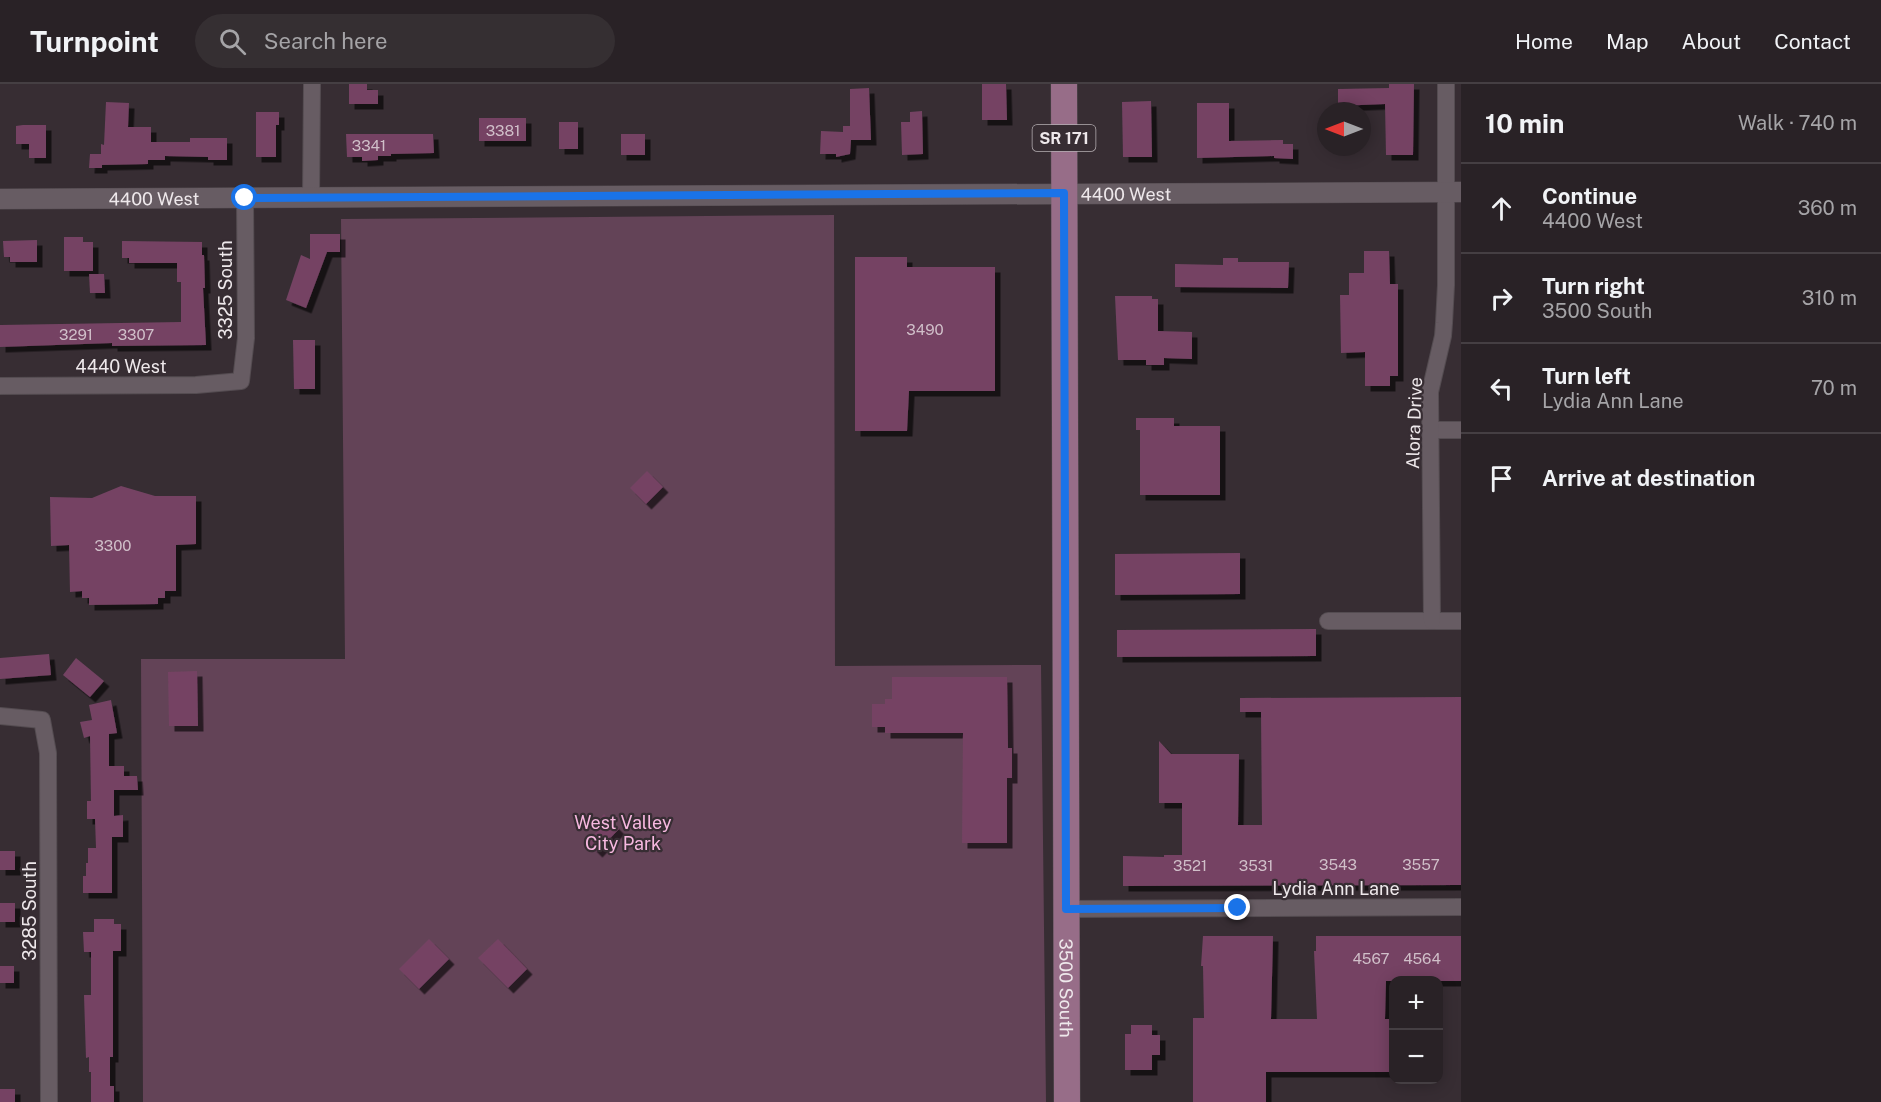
<!DOCTYPE html>
<meta charset="utf-8">
<style>
body{margin:0;font-family:"Public Sans",sans-serif;background:#352f32;color:#f1f3f6}
.controls{position:absolute;right:18px;bottom:18px;display:grid;overflow:hidden;border-radius:12px;box-shadow:0 3px 15px #0003}
.controls button{width:54px;height:54px;display:grid;place-items:center;padding:0;border:0;border-bottom:2px solid #453f43;background:#292226;color:#f1f3f6;font:30px sans-serif}
.compass{position:absolute;left:1317px;top:18px;width:54px;height:54px;border-radius:50%;background:#292226;box-shadow:0 3px 15px #0003;rotate:270deg}
.stop{position:absolute;width:18px;height:18px;margin:-14px;border:4px solid #1a73e8;border-radius:50%;background:#fff}
.stop.end{background:#1a73e8;border-color:#fff;box-shadow:0 2px 6px #0008}
.list{margin:0;padding:0;list-style:none}
h2{display:flex;justify-content:space-between;align-items:center;height:78px;margin:0;padding:0 24px;font-size:26px}
h2 small{font-size:20px;font-weight:400;color:#a5a4a7}
.list li{display:grid;grid-template-columns:39px 1fr auto;gap:18px;align-items:center;box-sizing:border-box;height:90px;padding:0 24px;border-top:2px solid #453f43}
.list b{display:block;font-size:22px;white-space:nowrap}
.list p{margin:0;font-size:20px;white-space:nowrap;color:#a5a4a7}
.list em{font-size:20px;font-style:normal;color:#a5a4a7}
.icon{flex:none;width:33px;height:33px;fill:none;stroke:currentColor;stroke-width:2;stroke-linecap:round;stroke-linejoin:round}
.map{position:relative;flex:none;width:1461px;height:1018px;overflow:hidden}
header{display:flex;align-items:center;gap:36px;box-sizing:border-box;height:84px;padding:0 30px;background:#292226;border-bottom:2px solid #453f43}
header strong{font-size:28px}
nav{display:flex;gap:33px;margin-inline-start:auto;font-size:21px}
.search{width:420px;height:54px;background:#352f32;display:flex;align-items:center;gap:15px;box-sizing:border-box;padding:0 21px;border-radius:33px;color:#a5a4a7;font-size:22px}
main{display:flex}
aside{flex:1;background:#292226}
.map>svg:first-child{display:block}
.green{fill:#634357}
.building{fill:#744363;filter:url(#shadow)}
.lines{fill:none;stroke-linecap:round;stroke-linejoin:round}
.minor-casing{stroke:#544c51;stroke-width:18}
.tertiary-casing{stroke:#544c51;stroke-width:21}
.primary-casing{stroke:#544c51;stroke-width:27}
.minor{stroke:#675c63;stroke-width:16}
.tertiary{stroke:#675c63;stroke-width:20}
.primary{stroke:#976d88;stroke-width:26}
.route{stroke:#1a73e8;stroke-width:8}
.labels{text-anchor:middle;dominant-baseline:central;stroke-width:4.5;stroke-linejoin:round;paint-order:stroke}
.number-label{font-size:15px;fill:#d0bfc9}
.shield{fill:#372d33;stroke:#b7b0b4;stroke-width:1.5}
.shield-label{font-size:16px;font-weight:bold;fill:#eee8eb}
.street-label{font-size:18px;fill:#eee8eb;stroke:#372d33}
.park-label{font-size:18px;fill:#f7b8e0;stroke:#372d33}
</style>
<header>
<strong>Turnpoint</strong>
<div class="search"><svg class="icon" aria-label="search" viewBox="0 0 24 24"><circle cx="10" cy="10" r="6"/><path d="M15 15l6 6"/></svg>Search here</div>
<nav><a>Home</a><a>Map</a><a>About</a><a>Contact</a></nav>
</header>
<main>
<div class="map">
<svg width="1461" height="1018" viewBox="0 0 1461 1018">
<defs>
<filter id="shadow"><feDropShadow dx="5.5" dy="5.5" stdDeviation="0" flood-color="#0009"/></filter>
</defs>
<rect width="100%" height="100%" fill="#372d33"/>
<path class="green" d="M 834,131 L 835,582 L 1041,581 L 1046,1018 L 143,1018 L 141,575 L 345,575 L 341,135 Z"/>
<g class="building">
<path d="M 349,0 L 367,0 L 367,6 L 378,6 L 378,20 L 349,20 Z"/>
<path d="M 982,0 L 1006,0 L 1007,36 L 982,36 Z"/>
<path d="M 1389,0 L 1414,0 L 1413,71 L 1386,71 L 1385,20 L 1338,22 L 1338,5 L 1389,4 Z"/>
<path d="M 869,4 L 871,56 L 851,56 L 850,70 L 836,73 L 836,70 L 820,70 L 821,47 L 843,48 L 843,42 L 850,42 L 850,5 Z"/>
<path d="M 1151,17 L 1152,73 L 1123,73 L 1122,18 Z"/>
<path d="M 106,18 L 129,19 L 128,43 L 151,43 L 151,58 L 190,58 L 190,54 L 227,54 L 227,76 L 208,76 L 208,73 L 165,72 L 165,76 L 148,76 L 148,80 L 102,81 L 102,84 L 89,84 L 90,70 L 101,70 L 101,60 L 104,61 Z"/>
<path d="M 1197,19 L 1229,19 L 1229,57 L 1283,56 L 1283,60 L 1293,60 L 1293,75 L 1274,74 L 1274,72 L 1197,74 Z"/>
<path d="M 922,27 L 923,70 L 902,71 L 901,38 L 910,38 L 910,28 Z"/>
<path d="M 256,28 L 279,28 L 279,41 L 276,41 L 276,73 L 256,73 Z"/>
<rect x="479" y="34" width="47" height="23"/>
<rect x="559" y="38" width="19" height="27"/>
<path d="M 23,41 L 46,41 L 46,74 L 29,74 L 29,60 L 16,60 L 16,42 Z"/>
<path d="M 346,50 L 433,50 L 434,69 L 391,70 L 391,72 L 378,72 L 378,76 L 362,77 L 362,73 L 347,73 Z"/>
<rect x="621" y="50" width="24" height="21"/>
<path d="M 310,150 L 340,150 L 340,168 L 327,168 L 306,224 L 286,216 L 301,171 L 310,175 Z"/>
<path d="M 64,153 L 83,153 L 83,158 L 93,158 L 93,187 L 64,187 Z"/>
<path d="M 37,156 L 37,178 L 10,178 L 10,173 L 4,173 L 3,157 Z"/>
<path d="M 122,157 L 202,158 L 202,171 L 204,171 L 205,204 L 203,204 L 206,261 L 112,262 L 112,259 L 0,263 L 0,241 L 181,238 L 181,198 L 177,198 L 177,179 L 129,179 L 129,174 L 122,174 Z"/>
<path d="M 1364,167 L 1389,167 L 1390,200 L 1398,200 L 1398,292 L 1390,292 L 1390,302 L 1365,302 L 1365,268 L 1341,269 L 1340,211 L 1349,211 L 1349,189 L 1364,189 Z"/>
<path d="M 855,173 L 907,173 L 907,183 L 995,183 L 995,307 L 909,307 L 907,347 L 855,347 Z"/>
<path d="M 1223,174 L 1238,174 L 1238,178 L 1289,178 L 1288,204 L 1175,203 L 1175,180 L 1223,181 Z"/>
<path d="M 89,190 L 104,190 L 105,209 L 90,209 Z"/>
<path d="M 1115,212 L 1152,212 L 1152,215 L 1158,215 L 1158,247 L 1192,248 L 1192,275 L 1164,274 L 1164,281 L 1146,281 L 1146,276 L 1118,276 Z"/>
<path d="M 293,256 L 315,256 L 315,305 L 294,305 Z"/>
<path d="M 1136,334 L 1174,334 L 1174,342 L 1220,342 L 1220,411 L 1140,411 L 1140,346 L 1136,346 Z"/>
<path d="M 647,387 L 663,403 L 646,420 L 630,404 Z"/>
<path d="M 121,402 L 155,412 L 196,412 L 196,460 L 176,461 L 176,507 L 165,507 L 165,514 L 158,514 L 158,520 L 89,521 L 89,514 L 82,514 L 82,507 L 70,508 L 69,461 L 51,462 L 50,413 L 92,414 Z"/>
<path d="M 1240,469 L 1240,510 L 1115,511 L 1115,470 Z"/>
<path d="M 1316,545 L 1316,572 L 1117,573 L 1117,546 Z"/>
<path d="M 49,570 L 51,591 L 0,595 L 0,574 Z"/>
<path d="M 76,574 L 104,597 L 90,613 L 63,591 Z"/>
<path d="M 197,587 L 198,642 L 169,642 L 168,588 Z"/>
<path d="M 892,593 L 1007,593 L 1008,664 L 1012,664 L 1012,694 L 1007,694 L 1007,759 L 962,759 L 963,649 L 885,649 L 885,643 L 872,643 L 872,620 L 885,620 L 885,615 L 892,615 Z"/>
<path d="M 1461,613 L 1461,801 L 1123,802 L 1123,772 L 1164,773 L 1164,771 L 1182,771 L 1182,719 L 1159,719 L 1159,657 L 1171,670 L 1239,670 L 1238,741 L 1262,741 L 1261,628 L 1240,628 L 1240,614 Z"/>
<path d="M 111,616 L 117,649 L 109,650 L 109,682 L 124,682 L 124,692 L 137,692 L 138,706 L 114,706 L 114,732 L 123,731 L 123,753 L 112,753 L 112,809 L 83,809 L 83,792 L 86,792 L 86,779 L 88,779 L 88,764 L 96,764 L 95,735 L 87,735 L 87,717 L 91,717 L 90,652 L 84,654 L 80,638 L 92,636 L 89,621 Z"/>
<path d="M 604,730 L 619,745 L 597,768 L 587,758 L 599,745 L 594,741 Z"/>
<rect x="0" y="767" width="15" height="19"/>
<rect x="0" y="819" width="15" height="19"/>
<path d="M 94,835 L 114,835 L 114,840 L 121,840 L 121,867 L 113,867 L 113,973 L 110,973 L 110,1002 L 114,1002 L 114,1018 L 91,1018 L 91,988 L 89,988 L 89,973 L 86,974 L 84,911 L 91,911 L 91,868 L 84,868 L 83,848 L 94,848 Z"/>
<path d="M 1203,852 L 1273,852 L 1271,935 L 1317,935 L 1314,867 L 1316,867 L 1316,852 L 1461,852 L 1461,897 L 1386,897 L 1385,935 L 1394,935 L 1394,988 L 1266,988 L 1266,1018 L 1193,1018 L 1193,934 L 1204,934 L 1203,882 L 1201,882 Z"/>
<path d="M 429,855 L 449,875 L 419,905 L 399,885 Z"/>
<path d="M 498,855 L 527,885 L 508,904 L 478,874 Z"/>
<rect x="0" y="882" width="14" height="17"/>
<path d="M 1131,941 L 1152,941 L 1152,951 L 1160,951 L 1160,971 L 1152,971 L 1152,986 L 1125,986 L 1125,950 L 1131,950 Z"/>
<rect x="0" y="1005" width="15" height="13"/>
</g>
<g class="lines">
<g class="minor-casing">
<g id="minor">
<path d="M 311,114 L 312,0"/>
<path d="M 0,302 L 196,301 L 241,297 L 246,254 L 245,114"/>
<path d="M 1431,346 L 1461,346"/>
<path d="M 1328,537 L 1461,537"/>
<path d="M 1432,537 L 1430,308 L 1443,252 L 1444,239 L 1446,201 L 1446,0"/>
<path d="M 0,632 L 42,636 L 48,669 L 49,1018"/>
<path d="M 1066,825 L 1461,823"/>
</g>
</g>
<g class="tertiary-casing">
<g id="tertiary">
<path id="s1" d="M 0,115 L 1461,108"/>
</g>
</g>
<g class="primary-casing">
<g id="primary">
<path id="s2" d="M 1064,0 L 1067,1018"/>
</g>
</g>
<use href="#minor" class="minor"/>
<use href="#tertiary" class="tertiary"/>
<use href="#primary" class="primary"/>
</g>
<g class="lines">
<path class="route" d="M 245,114 L 1064,109 L 1066,825 L 1238,824"/>
</g>
<g class="labels">
<g class="number-label">
<text x="503" y="46">3381</text>
<text x="369" y="61">3341</text>
<text x="925" y="245">3490</text>
<text x="76" y="250">3291</text>
<text x="136" y="250">3307</text>
<text x="113" y="461">3300</text>
<text x="1338" y="780">3543</text>
<text x="1421" y="780">3557</text>
<text x="1190" y="781">3521</text>
<text x="1256" y="781">3531</text>
<text x="1371" y="874">4567</text>
<text x="1422" y="874">4564</text>
</g>
<rect class="shield" x="1032.5" y="41" width="63" height="26" rx="4.5"/>
<g class="shield-label">
<text x="1064" y="54">SR 171</text>
</g>
<g class="street-label">
<text stroke="none"><textPath href="#s1" startOffset="1126">4400 West</textPath></text>
<text stroke="none"><textPath href="#s1" startOffset="154">4400 West</textPath></text>
<text transform="translate(225 206) rotate(-90)">3325 South</text>
<text x="121" y="282">4440 West</text>
<text transform="translate(1414 339) rotate(-88)">Alora Drive</text>
<text x="1336" y="804">Lydia Ann Lane</text>
<text transform="translate(29 827) rotate(-90)">3285 South</text>
<text stroke="none"><textPath href="#s2" startOffset="904">3500 South</textPath></text>
</g>
<g class="park-label">
<text x="623" y="738">West Valley<tspan x="623" dy="21">City Park</tspan></text>
</g>
</g>
</svg>
<div class="controls">
<button>+</button>
<button>−</button>
</div>
<svg class="compass" viewBox="-18 -18 36 36"><path d="M0-13l5 13h-10z" fill="#e53935"/><path d="M0 13l5-13h-10z" fill="#a5a4a7"/></svg>
<div class="stop" style="left:245px;top:114px"></div>
<div class="stop end" style="left:1238px;top:824px"></div>
</div>
<aside>
<h2>10 min<small>Walk · 740 m</small></h2>
<ul class="list">
<li><svg class="icon" aria-label="ahead" viewBox="0 0 24 24"><path d="M12 20V5M6 11l6-6 6 6"/></svg><div><b>Continue</b><p>4400 West</p></div><em>360 m</em></li>
<li><svg class="icon" aria-label="right" viewBox="0 0 24 24"><path d="M7 20v-9h11M14 6l5 5-5 5"/></svg><div><b>Turn right</b><p>3500 South</p></div><em>310 m</em></li>
<li><svg class="icon" aria-label="left" viewBox="0 0 24 24"><path d="M17 20v-9H6M10 6l-5 5 5 5"/></svg><div><b>Turn left</b><p>Lydia Ann Lane</p></div><em>70 m</em></li>
<li><svg class="icon" aria-label="arrive" viewBox="0 0 24 24"><path d="M6 21V4h12l-3 4 3 4H6"/></svg><div><b>Arrive at destination</b></div></li>
</ul>
</aside>
</main>
